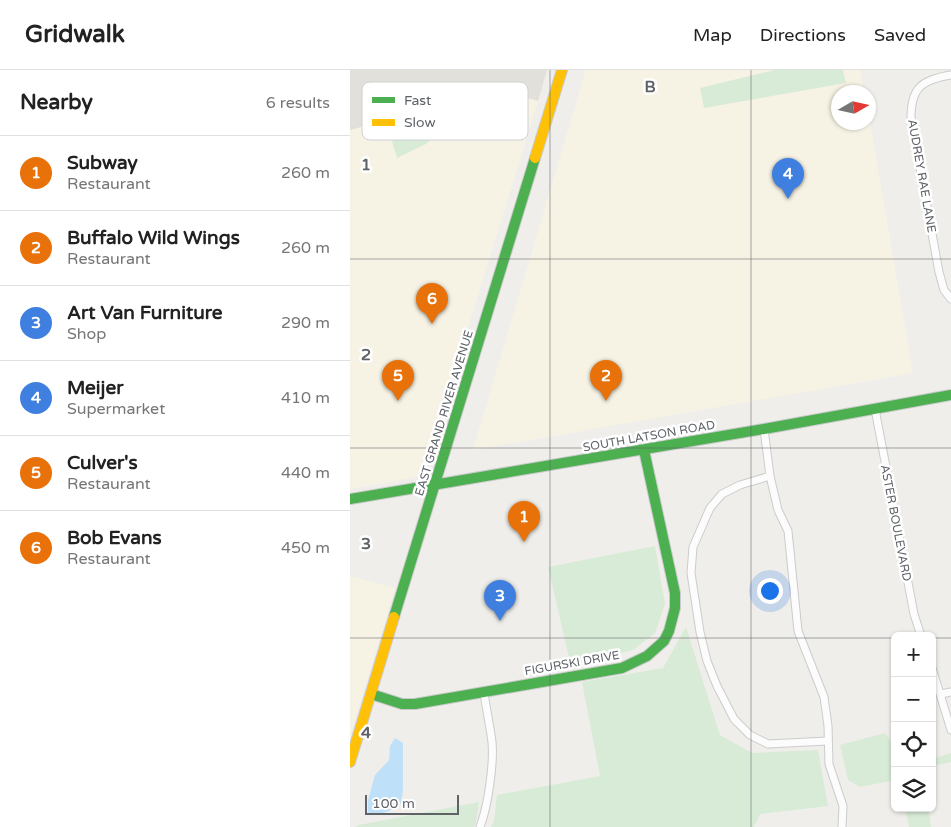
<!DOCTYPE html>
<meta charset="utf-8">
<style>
body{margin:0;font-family:"Varela Round",sans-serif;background:#f6f6f6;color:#222}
.controls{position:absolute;right:15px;bottom:15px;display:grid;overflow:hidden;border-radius:8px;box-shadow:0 1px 4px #0004}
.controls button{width:45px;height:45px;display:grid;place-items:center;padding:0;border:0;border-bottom:1px solid #e0e0e0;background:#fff;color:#222;font:25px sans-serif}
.compass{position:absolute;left:481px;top:15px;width:45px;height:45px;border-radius:50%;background:#fff;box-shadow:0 1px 4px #0004;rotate:81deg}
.scale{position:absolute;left:15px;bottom:12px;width:94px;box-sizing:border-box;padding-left:5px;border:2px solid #5f6368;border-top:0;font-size:14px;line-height:18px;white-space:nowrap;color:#5f6368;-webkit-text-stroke:4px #fff;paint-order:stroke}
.you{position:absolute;left:419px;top:520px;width:18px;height:18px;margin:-12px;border:4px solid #fff;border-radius:50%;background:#1a73e8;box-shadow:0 0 0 8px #1a73e833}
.badge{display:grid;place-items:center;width:32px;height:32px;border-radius:50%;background:#919496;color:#fff;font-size:16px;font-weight:700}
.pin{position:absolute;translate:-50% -41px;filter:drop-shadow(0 1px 2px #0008)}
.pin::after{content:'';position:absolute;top:26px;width:18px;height:15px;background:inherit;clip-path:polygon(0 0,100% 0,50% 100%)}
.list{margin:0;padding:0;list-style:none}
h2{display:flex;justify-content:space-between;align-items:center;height:65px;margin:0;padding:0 20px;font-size:21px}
h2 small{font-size:16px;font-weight:400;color:#767676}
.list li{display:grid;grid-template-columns:32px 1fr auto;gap:15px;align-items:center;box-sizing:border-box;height:75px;padding:0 20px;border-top:1px solid #e0e0e0}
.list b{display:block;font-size:19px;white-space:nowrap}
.list p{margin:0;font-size:16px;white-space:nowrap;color:#767676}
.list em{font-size:16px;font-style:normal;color:#767676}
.icon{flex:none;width:28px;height:28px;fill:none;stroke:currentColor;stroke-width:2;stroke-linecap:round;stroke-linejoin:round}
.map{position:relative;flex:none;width:601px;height:757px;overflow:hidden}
header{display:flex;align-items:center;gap:30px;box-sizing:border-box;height:70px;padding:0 25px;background:#fff;border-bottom:1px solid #e0e0e0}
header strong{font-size:24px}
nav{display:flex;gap:28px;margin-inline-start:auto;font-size:18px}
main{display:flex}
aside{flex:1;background:#fff}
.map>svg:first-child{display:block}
.commercial{fill:#f7f3e4}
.education{fill:#e2e0da}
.green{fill:#d8ebd6}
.water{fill:#bfe0f9}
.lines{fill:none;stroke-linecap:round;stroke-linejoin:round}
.street-casing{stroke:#cbcccc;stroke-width:9}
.fast-casing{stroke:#cacacb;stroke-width:12}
.slow-casing{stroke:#cacacb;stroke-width:12}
.street{stroke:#fdfcfc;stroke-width:7}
.fast{stroke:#4caf50;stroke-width:10}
.slow{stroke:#ffc107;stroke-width:10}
.grid{fill:none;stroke:#5f6368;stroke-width:1;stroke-opacity:0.55}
.labels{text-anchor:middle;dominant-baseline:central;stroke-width:5;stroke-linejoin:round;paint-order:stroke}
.street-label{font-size:12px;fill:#5f6368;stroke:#fff}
.key{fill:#fff;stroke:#cfd0d2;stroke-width:1}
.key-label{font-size:14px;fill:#5f6368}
.grid-label{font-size:16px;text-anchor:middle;font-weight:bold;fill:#5f6368;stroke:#fff;stroke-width:5;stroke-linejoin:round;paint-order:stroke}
</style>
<header>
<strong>Gridwalk</strong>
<nav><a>Map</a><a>Directions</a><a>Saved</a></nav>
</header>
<main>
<aside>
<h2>Nearby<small>6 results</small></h2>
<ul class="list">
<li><span class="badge" style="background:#e8710a">1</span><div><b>Subway</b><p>Restaurant</p></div><em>260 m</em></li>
<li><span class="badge" style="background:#e8710a">2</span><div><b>Buffalo Wild Wings</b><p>Restaurant</p></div><em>260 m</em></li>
<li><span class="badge" style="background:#3f7fe0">3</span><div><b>Art Van Furniture</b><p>Shop</p></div><em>290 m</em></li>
<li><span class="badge" style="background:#3f7fe0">4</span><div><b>Meijer</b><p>Supermarket</p></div><em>410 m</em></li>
<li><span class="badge" style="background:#e8710a">5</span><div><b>Culver's</b><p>Restaurant</p></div><em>440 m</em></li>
<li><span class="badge" style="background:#e8710a">6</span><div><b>Bob Evans</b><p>Restaurant</p></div><em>450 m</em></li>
</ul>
</aside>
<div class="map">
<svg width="601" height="757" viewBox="0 0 601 757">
<rect width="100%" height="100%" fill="#efeeea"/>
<g class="commercial">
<path d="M 236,0 L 510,0 L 514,22 L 488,22 L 488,52 L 518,52 L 519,47 L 563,303 L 123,380 Z"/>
<path d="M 150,20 L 188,31 L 72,406 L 0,419 L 0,60 L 25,53 L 22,46 Z"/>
<path d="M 0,506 L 45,518 L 0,665 Z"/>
</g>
<path class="education" d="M 0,0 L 197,0 L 188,31 L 150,20 L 23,46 L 26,53 L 0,60 Z"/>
<g class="green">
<path d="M 424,0 L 493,0 L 496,13 L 354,38 L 350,18 Z"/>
<path d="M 87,51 L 88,62 L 76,74 L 47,88 L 41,68 L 49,60 Z"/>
<path d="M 305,476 L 315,534 L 305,563 L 283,580 L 221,596 L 198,497 Z"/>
<path d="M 336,557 L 370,665 L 402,683 L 468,680 L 478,736 L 410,744 L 404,757 L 141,757 L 144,751 L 147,725 L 250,706 L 232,612 L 313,598 Z"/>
<path d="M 535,663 L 542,674 L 545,675 L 545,710 L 510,717 L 498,710 L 490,675 Z"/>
<path d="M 601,683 L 601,692 L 582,696 L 582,689 Z"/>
<path d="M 129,732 L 126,753 L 124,757 L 5,757 L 9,755 Z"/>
<path d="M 555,738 L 578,738 L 581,757 L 559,757 Z"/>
</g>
<path class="water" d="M 45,668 L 53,673 L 53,721 L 50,736 C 39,741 29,747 18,742 L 18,730 L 25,705 L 39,690 L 40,676 Z"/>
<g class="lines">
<g class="street-casing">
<g id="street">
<path d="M 601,5 C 572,10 561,17 561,48 L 589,202 L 594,220 L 601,229"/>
<path d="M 525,339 L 564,544 L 571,566"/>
<path d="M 414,359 L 420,406 L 428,440 L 438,461 L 448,561 L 474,627 L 478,656 L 479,694 L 493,736 L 492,757"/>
<path d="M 420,406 L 390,415 L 372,424 L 360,438 L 343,477 L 341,503 L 350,562 L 357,591 L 367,616 L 384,649 L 400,665 L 418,674 L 477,671"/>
<path d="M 582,598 L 601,660"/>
<path d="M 591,624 L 601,622"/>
<path d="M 130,757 C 138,736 144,694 142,672 C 140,655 136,639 134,622"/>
</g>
</g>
<g class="fast-casing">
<g id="fast">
<path d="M 0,429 L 414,359 L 601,325"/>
<path d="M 44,547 L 185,88"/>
<path d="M 21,624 L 52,634 L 65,634 L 272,598 L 297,586 L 314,571 L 319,561 L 325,538 L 325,523 L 294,380"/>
</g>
</g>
<g class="slow-casing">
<g id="slow">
<path d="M 185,88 L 212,0"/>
<path d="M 0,692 L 44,547"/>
</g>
</g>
<use href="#street" class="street"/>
<use href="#fast" class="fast"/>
<use href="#slow" class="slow"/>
</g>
<path class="grid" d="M 200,0 L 200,757M 401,0 L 401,757M 0,189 L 601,189M 0,378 L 601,378M 0,568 L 545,568M 582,568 L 601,568"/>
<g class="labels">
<g class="street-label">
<text transform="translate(572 106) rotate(80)">AUDREY RAE LANE</text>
<text transform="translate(94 343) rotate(-73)">EAST GRAND RIVER AVENUE</text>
<text transform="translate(299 366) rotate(-10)">SOUTH LATSON ROAD</text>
<text transform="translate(546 453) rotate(79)">ASTER BOULEVARD</text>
<text transform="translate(222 593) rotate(-10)">FIGURSKI DRIVE</text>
</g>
</g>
<rect x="12" y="12" width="166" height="58" rx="8" class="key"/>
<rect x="22" y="27" width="23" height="6" fill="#4caf50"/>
<rect x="22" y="49" width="23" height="7" fill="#ffc107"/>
<g class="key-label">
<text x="54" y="35">Fast</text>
<text x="54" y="57">Slow</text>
</g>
<g class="grid-label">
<text x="300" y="22">B</text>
<text x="16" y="100">1</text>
<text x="16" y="290">2</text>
<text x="16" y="479">3</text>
<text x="16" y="668">4</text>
</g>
</svg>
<div class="controls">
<button>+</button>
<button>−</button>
<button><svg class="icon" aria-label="locate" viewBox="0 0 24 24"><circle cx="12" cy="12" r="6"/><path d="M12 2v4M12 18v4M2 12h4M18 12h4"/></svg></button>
<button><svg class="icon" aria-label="layers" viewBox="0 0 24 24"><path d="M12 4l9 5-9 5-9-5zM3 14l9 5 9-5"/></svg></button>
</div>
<svg class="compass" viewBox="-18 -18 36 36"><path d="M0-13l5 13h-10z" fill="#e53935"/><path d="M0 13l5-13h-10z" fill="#767676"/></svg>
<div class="scale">100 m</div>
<div class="you"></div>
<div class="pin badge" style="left:174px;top:472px;background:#e8710a">1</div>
<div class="pin badge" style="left:256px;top:331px;background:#e8710a">2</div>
<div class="pin badge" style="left:150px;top:551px;background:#3f7fe0">3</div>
<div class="pin badge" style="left:438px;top:129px;background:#3f7fe0">4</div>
<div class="pin badge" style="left:48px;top:331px;background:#e8710a">5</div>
<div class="pin badge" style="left:82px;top:254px;background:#e8710a">6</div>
</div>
</main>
